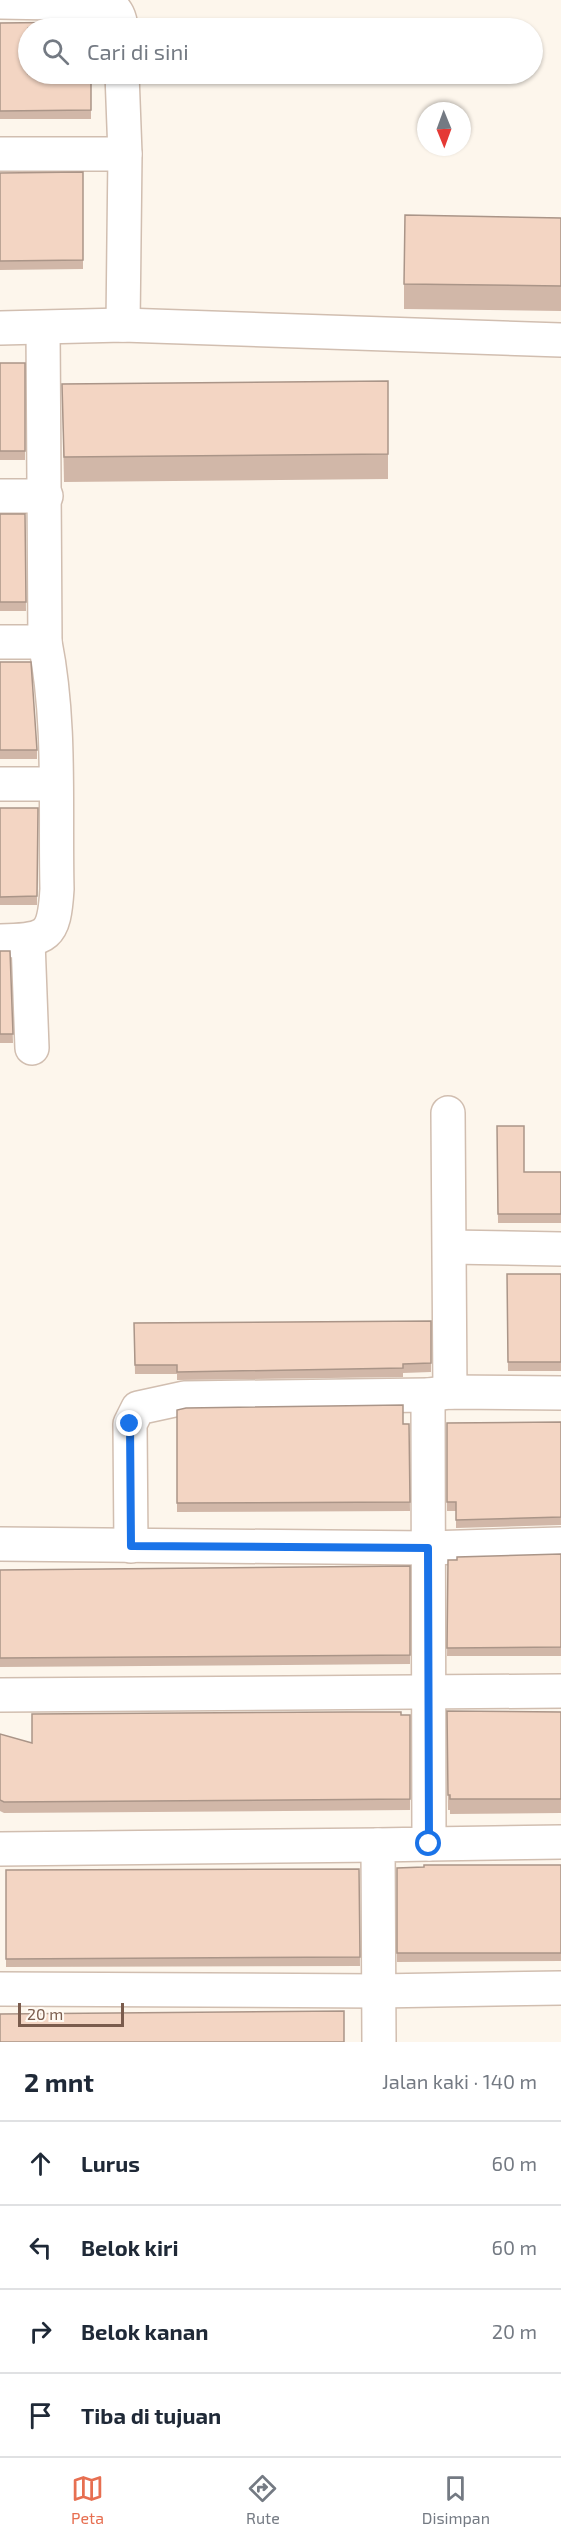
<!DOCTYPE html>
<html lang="id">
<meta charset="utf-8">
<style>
body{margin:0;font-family:"Exo 2",sans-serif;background:#f6f6f7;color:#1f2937}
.compass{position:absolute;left:417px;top:102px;width:54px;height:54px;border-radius:50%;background:#fff;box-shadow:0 2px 4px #0004;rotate:179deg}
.scale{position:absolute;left:18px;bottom:15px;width:106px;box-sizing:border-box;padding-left:6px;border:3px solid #7a5c4d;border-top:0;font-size:16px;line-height:21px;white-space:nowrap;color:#7a5c4d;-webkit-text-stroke:4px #fffaf3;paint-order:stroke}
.stop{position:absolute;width:18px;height:18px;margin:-14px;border:4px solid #1a73e8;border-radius:50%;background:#fff}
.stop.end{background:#1a73e8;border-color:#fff;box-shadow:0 2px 6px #0008}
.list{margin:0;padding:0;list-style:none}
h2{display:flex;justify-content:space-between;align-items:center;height:78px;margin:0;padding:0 24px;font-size:26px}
h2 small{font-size:20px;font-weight:400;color:#747a83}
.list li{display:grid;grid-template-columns:39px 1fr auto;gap:18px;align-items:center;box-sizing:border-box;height:84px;padding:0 24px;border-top:2px solid #e0e1e3}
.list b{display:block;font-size:22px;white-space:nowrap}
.list em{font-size:20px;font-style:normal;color:#747a83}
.icon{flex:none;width:33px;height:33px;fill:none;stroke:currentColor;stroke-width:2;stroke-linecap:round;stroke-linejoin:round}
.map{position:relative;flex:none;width:561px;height:2042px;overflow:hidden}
.search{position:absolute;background:#fff;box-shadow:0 2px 4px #0004;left:18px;right:18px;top:18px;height:66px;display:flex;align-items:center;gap:15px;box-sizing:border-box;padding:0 21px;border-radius:33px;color:#747a83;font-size:22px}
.sheet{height:414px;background:#fff}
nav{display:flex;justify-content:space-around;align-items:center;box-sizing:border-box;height:84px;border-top:2px solid #e0e1e3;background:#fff;font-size:16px;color:#747a83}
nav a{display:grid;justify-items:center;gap:3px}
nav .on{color:#e76f51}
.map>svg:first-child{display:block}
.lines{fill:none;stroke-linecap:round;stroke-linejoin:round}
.minor-casing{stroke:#d1beb0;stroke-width:36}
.minor{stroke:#fff;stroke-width:33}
.wall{fill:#d1b7a8}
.building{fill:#f3d5c3;stroke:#aa9588;stroke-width:1.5}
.route{stroke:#1a73e8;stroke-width:8}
</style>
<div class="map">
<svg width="561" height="2042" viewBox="0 0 561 2042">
<rect width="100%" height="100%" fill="#fdf6ec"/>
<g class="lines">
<g class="minor-casing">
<g id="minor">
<path d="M 0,2 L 109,4 C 117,11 120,17 121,28"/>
<path d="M 122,74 L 125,154 L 123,325"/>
<path d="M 0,154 L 125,154"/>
<path d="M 0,328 L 123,325 L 561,340"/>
<path d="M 0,496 L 46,496"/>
<path d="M 0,642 L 45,642"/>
<path d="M 0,784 L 55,784"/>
<path d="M 0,941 C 48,940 54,937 57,889 C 55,807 61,723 45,642 L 43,328"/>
<path d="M 28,941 L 32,1048"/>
<path d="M 448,1113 L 450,1392"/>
<path d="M 450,1247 L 561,1249"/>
<path d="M 428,1395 L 450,1392 L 561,1393"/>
<path d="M 0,1544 L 428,1548 L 561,1544"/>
<path d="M 131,1546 L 130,1424 L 138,1408 L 184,1398 L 428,1395 L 429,1844 L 378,1845 L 379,2042"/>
<path d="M 0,1695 L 561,1691"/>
<path d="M 429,1844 L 561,1842"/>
<path d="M 0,1849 L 378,1845"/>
<path d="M 0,1989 L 378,1991 L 561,1988"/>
</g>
</g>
<use href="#minor" class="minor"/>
</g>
<g class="wall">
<path d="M 0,23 L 91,74 L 91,119 L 0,119 Z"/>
<path d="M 83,172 L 83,269 L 0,270 L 0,173 Z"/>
<path d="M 561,218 L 561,311 L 404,309 L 404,284 Z"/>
<rect x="0" y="363" width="25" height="97"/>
<path d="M 388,381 L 388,479 L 64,482 L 62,384 Z"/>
<path d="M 0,514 L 25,514 L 26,611 L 0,611 Z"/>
<path d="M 0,662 L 37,750 L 37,759 L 0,759 Z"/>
<path d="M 0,808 L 38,808 L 37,905 L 0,905 Z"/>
<path d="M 0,951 L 10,951 L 13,1043 L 0,1043 Z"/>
<path d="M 497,1126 L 524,1172 L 561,1172 L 561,1223 L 498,1223 Z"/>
<path d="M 507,1274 L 561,1274 L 561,1371 L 508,1371 Z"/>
<path d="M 431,1321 L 431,1372 L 403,1373 L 403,1377 L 177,1380 L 177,1374 L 135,1374 L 134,1323 Z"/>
<path d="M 177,1410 L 409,1424 L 410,1511 L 177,1512 Z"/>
<path d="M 561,1422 L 561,1525 L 456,1528 L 456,1511 L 447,1511 L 447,1423 Z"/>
<path d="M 561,1554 L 561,1656 L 447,1656 L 448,1560 Z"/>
<path d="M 410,1566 L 410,1664 L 0,1667 L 0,1570 Z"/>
<path d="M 447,1711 L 561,1712 L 561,1813 L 450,1814 L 450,1810 L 448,1810 Z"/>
<path d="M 401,1715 L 410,1715 L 410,1810 L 4,1813 L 0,1811 L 0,1734 L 32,1743 Z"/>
<path d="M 561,1865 L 561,1961 L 397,1962 L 397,1868 Z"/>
<path d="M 359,1869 L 360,1966 L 6,1967 L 6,1870 Z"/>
</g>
<g class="building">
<path d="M 90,22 L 90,28 L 28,28 L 28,74 L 91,74 L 91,110 L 0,111 L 0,23 Z"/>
<path d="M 83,172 L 83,260 L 0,261 L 0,173 Z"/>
<path d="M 405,215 L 561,218 L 561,286 L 404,284 Z"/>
<rect x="0" y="363" width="25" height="88"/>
<path d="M 388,381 L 388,454 L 64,457 L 62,384 Z"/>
<path d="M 0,514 L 25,514 L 26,602 L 0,602 Z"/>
<path d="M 0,662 L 31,662 L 37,750 L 0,750 Z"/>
<path d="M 0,808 L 38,808 L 37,896 L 0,897 Z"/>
<path d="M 0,951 L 10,951 L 13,1034 L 0,1034 Z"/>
<path d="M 497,1126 L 524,1126 L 524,1172 L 561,1172 L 561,1214 L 498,1214 Z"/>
<path d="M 507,1274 L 561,1274 L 561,1362 L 508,1362 Z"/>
<path d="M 431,1321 L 431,1363 L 403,1364 L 403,1368 L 177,1372 L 177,1365 L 135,1365 L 134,1323 Z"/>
<path d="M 403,1405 L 403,1424 L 409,1424 L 410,1502 L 177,1503 L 177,1410 L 186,1408 Z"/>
<path d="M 561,1422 L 561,1517 L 456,1520 L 456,1502 L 447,1502 L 447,1423 Z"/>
<path d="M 561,1554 L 561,1647 L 447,1648 L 448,1560 L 457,1560 L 457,1557 Z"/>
<path d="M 410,1566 L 410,1655 L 0,1658 L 0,1570 Z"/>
<path d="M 447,1711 L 561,1712 L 561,1799 L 450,1799 L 450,1795 L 448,1795 Z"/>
<path d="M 348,1712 L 401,1712 L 401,1715 L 410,1715 L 410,1799 L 4,1802 L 0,1800 L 0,1734 L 32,1743 L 32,1714 Z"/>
<path d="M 424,1865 L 561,1865 L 561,1953 L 397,1953 L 397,1868 L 424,1867 Z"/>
<path d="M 359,1869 L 360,1957 L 6,1959 L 6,1870 Z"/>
<path d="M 344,2011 L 344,2042 L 0,2042 L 0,2014 Z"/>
</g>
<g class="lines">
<path class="route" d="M 130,1424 L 131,1546 L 428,1548 L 429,1844"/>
</g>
</svg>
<svg class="compass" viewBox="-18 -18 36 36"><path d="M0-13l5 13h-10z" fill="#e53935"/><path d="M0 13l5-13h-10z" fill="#747a83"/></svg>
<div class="scale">20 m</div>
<div class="stop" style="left:429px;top:1844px"></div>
<div class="stop end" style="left:130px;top:1424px"></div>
<div class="search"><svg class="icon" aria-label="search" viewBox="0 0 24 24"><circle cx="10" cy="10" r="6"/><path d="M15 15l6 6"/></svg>Cari di sini</div>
</div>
<section class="sheet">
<h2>2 mnt<small>Jalan kaki · 140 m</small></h2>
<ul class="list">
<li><svg class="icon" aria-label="ahead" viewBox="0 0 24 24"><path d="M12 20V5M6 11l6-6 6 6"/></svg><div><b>Lurus</b></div><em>60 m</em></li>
<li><svg class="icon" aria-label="left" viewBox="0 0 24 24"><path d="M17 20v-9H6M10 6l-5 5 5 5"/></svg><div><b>Belok kiri</b></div><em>60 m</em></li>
<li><svg class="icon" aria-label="right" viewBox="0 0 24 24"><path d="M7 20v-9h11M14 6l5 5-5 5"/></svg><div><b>Belok kanan</b></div><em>20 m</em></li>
<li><svg class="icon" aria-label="arrive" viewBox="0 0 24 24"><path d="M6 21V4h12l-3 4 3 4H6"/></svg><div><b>Tiba di tujuan</b></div></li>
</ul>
</section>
<nav>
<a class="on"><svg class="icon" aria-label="map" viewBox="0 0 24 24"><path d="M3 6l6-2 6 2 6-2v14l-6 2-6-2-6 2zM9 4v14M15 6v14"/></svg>Peta</a>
<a><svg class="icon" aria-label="directions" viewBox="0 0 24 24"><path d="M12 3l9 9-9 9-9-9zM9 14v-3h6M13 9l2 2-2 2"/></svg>Rute</a>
<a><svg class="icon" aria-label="saved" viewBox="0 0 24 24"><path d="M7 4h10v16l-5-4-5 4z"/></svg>Disimpan</a>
</nav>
